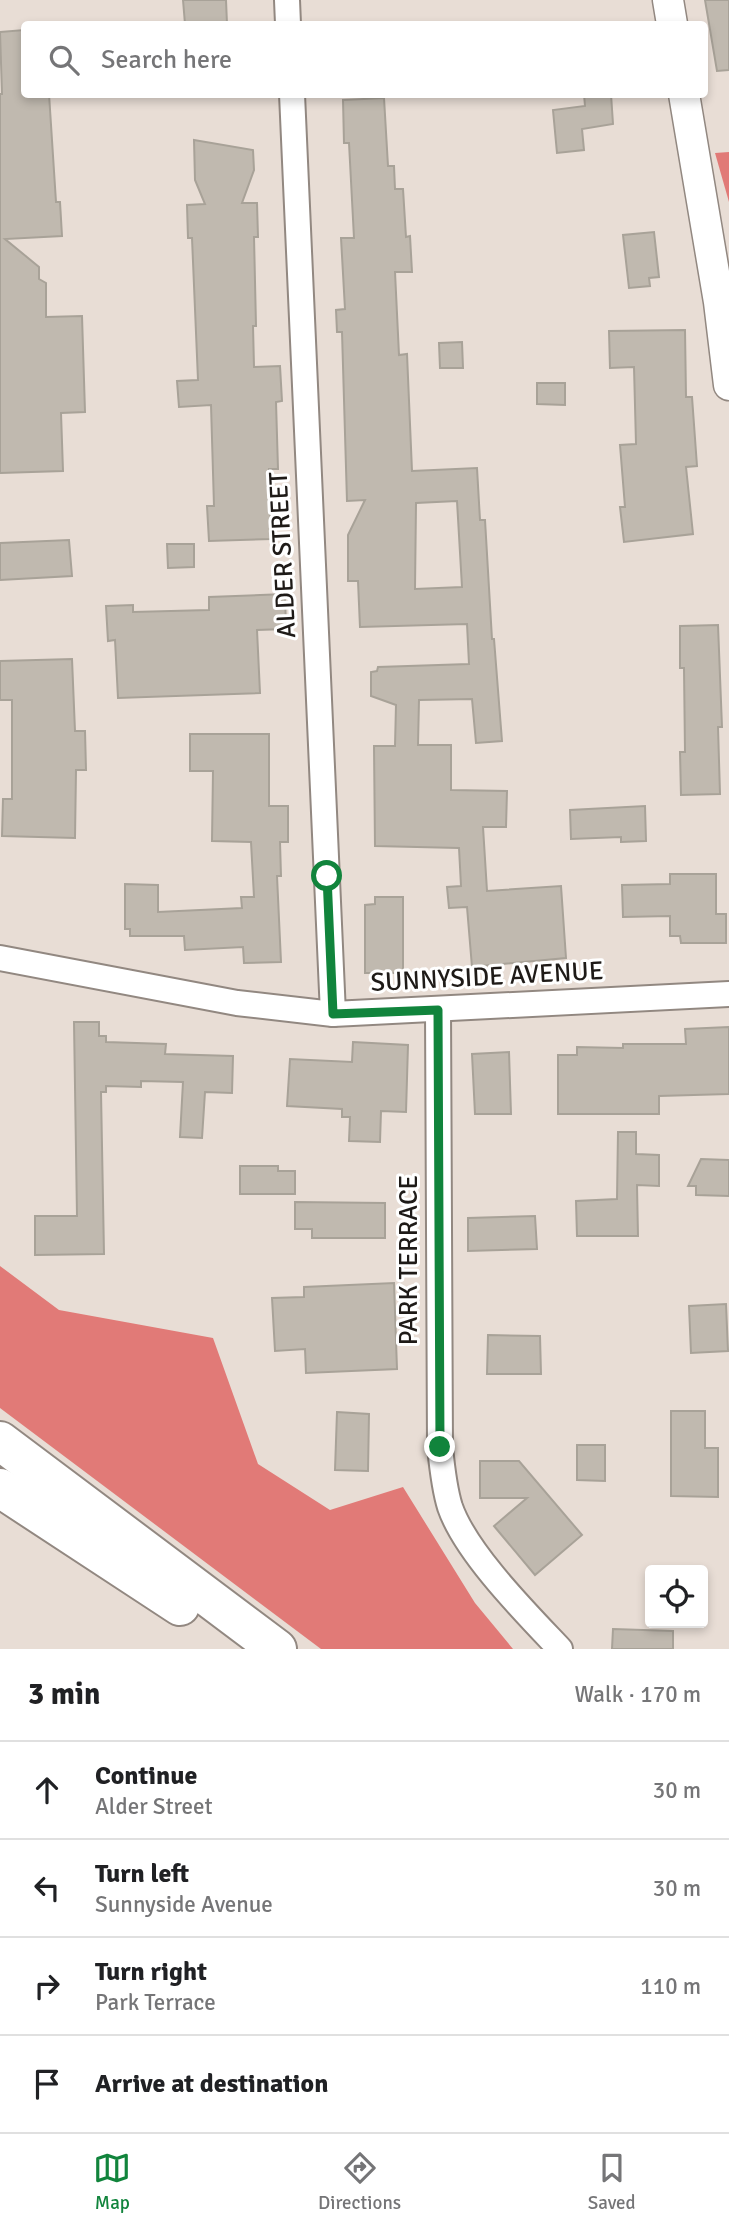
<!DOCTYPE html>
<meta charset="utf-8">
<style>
body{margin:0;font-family:Signika,sans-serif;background:#f2f2f2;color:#202124}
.controls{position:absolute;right:21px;bottom:21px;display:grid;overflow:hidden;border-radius:7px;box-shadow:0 4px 10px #0003}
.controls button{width:63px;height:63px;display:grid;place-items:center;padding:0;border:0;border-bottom:2px solid #e0e0e0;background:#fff;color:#202124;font:35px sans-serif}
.stop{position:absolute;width:21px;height:21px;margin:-16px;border:5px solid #11843c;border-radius:50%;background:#fff}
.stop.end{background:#11843c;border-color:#fff;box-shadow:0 2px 7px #0008}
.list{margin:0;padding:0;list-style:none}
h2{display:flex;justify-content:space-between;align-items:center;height:91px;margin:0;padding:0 28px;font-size:30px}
h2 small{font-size:23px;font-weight:400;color:#757577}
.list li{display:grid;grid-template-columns:46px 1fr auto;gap:21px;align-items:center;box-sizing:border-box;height:98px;padding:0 28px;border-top:2px solid #e0e0e0}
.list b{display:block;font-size:26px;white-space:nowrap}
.list p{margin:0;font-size:23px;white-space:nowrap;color:#757577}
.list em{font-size:23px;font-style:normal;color:#757577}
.icon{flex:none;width:38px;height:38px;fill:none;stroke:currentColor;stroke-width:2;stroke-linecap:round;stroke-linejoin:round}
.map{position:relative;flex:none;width:729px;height:1649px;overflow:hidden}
.search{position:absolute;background:#fff;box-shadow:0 4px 10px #0003;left:21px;right:21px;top:21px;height:77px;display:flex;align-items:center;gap:18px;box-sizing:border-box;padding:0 24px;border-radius:7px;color:#757577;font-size:26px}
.sheet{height:483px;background:#fff}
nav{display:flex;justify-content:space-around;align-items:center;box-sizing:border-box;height:98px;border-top:2px solid #e0e0e0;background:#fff;font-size:19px;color:#757577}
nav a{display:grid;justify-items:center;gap:4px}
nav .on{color:#11843c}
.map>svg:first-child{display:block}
.forest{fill:#e17a77}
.building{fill:#c0b9af;stroke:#a8a298;stroke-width:2;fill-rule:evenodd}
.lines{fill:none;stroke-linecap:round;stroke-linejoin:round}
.minor-casing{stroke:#928881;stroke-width:28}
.tertiary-casing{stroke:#928881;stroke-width:33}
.motorway-casing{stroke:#928881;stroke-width:42}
.minor{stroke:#fff;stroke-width:24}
.tertiary{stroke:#fff;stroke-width:30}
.motorway{stroke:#fff;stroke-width:38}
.route{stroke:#11843c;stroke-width:9}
.labels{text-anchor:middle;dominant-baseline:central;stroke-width:6;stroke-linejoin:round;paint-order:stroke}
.street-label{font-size:26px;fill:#1e1a17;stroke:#fff}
</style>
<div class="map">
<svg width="729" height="1649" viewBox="0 0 729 1649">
<rect width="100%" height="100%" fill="#e8ddd5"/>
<g class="forest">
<path d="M 729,152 L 729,202 L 715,153 Z"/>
<path d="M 0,1266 L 59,1310 L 213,1338 L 258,1464 L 330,1510 L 403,1487 L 475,1603 L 513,1649 L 321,1649 L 0,1408 Z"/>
</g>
<g class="building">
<path d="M 183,0 L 226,0 L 227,24 L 185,24 Z"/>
<path d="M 705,0 L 729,0 L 729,70 L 717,71 Z"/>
<path d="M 24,30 L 24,94 L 49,94 L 56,202 L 60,202 L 62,236 L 5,239 L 39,267 L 39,279 L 46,283 L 46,317 L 82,316 L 85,412 L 61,413 L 63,471 L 0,473 L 0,94 L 2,94 L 0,32 Z"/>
<path d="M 584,94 L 611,94 L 613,124 L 582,129 L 584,150 L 557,153 L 553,110 L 585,106 Z"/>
<path d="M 384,98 L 388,166 L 394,166 L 395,189 L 403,189 L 406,237 L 410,236 L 412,272 L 395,272 L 399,355 L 407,354 L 412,471 L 477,468 L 480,520 L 485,520 L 492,639 L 494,639 L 502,741 L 476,743 L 472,699 L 419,700 L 418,745 L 451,745 L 451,790 L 507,791 L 506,827 L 483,827 L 487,891 L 561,886 L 566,958 L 472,967 L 467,907 L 449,908 L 447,887 L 461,886 L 459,848 L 375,846 L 374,746 L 395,746 L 396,705 L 371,696 L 371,672 L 377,671 L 378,667 L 469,664 L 467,624 L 360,627 L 358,581 L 348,581 L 348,535 L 365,500 L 347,501 L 342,332 L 337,332 L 336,310 L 345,309 L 341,238 L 354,238 L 349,143 L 344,143 L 343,100 ZM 457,501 L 462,587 L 415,589 L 416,503 Z"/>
<path d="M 194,140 L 253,150 L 254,170 L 242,203 L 257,203 L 258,237 L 254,237 L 256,326 L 253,326 L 254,367 L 280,366 L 282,401 L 276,402 L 278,469 L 269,469 L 271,539 L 209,541 L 207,506 L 214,506 L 211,405 L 179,407 L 177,381 L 198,380 L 192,238 L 188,238 L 187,205 L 205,204 L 195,180 Z"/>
<path d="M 654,232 L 659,277 L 649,278 L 650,286 L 629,288 L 623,235 Z"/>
<path d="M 685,330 L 686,397 L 692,397 L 697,466 L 686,467 L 693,534 L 624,542 L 620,507 L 625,507 L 620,445 L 636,444 L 634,367 L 610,368 L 609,331 Z"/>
<path d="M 462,342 L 463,368 L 440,368 L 439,343 Z"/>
<path d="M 537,383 L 565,383 L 565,405 L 537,404 Z"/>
<path d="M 69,540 L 72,576 L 0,580 L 0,543 Z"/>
<path d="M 167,544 L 194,544 L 194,567 L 168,568 Z"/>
<path d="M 285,594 L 286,629 L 257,630 L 260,693 L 118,698 L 115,640 L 108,641 L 106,606 L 133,605 L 133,612 L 209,610 L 209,597 Z"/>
<path d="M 718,625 L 722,727 L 718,727 L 720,794 L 681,795 L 680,752 L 685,752 L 684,668 L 680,668 L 680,626 Z"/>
<path d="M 72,659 L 75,731 L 85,731 L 86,770 L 76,770 L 75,838 L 2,836 L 3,799 L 12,799 L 12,700 L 0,700 L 0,661 Z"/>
<path d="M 190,734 L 269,734 L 269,806 L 288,806 L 288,842 L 280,842 L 281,876 L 277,876 L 281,962 L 244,963 L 243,947 L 185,950 L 184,936 L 130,936 L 130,929 L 125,929 L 125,884 L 158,885 L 158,912 L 242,908 L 241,897 L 254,897 L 251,842 L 212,841 L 213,771 L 190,771 Z"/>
<path d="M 645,806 L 646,841 L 621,842 L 621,837 L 571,839 L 570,810 Z"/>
<path d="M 670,874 L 716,874 L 716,914 L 726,914 L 726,943 L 681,943 L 680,936 L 670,936 L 670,916 L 623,917 L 622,885 L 670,884 Z"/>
<path d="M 375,897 L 403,897 L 403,973 L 365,973 L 365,905 L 375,904 Z"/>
<path d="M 74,1022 L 99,1022 L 99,1036 L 106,1036 L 106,1042 L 166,1044 L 165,1054 L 233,1056 L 232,1093 L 205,1092 L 202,1138 L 180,1137 L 183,1082 L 141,1081 L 141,1087 L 106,1086 L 106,1092 L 101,1092 L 104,1254 L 35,1255 L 35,1216 L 77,1216 Z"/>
<path d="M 729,1027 L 729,1094 L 659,1096 L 659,1114 L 558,1114 L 558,1055 L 577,1055 L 577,1047 L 623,1048 L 623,1044 L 686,1044 L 685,1029 Z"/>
<path d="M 353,1042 L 408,1045 L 406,1112 L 381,1111 L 380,1142 L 349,1141 L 350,1117 L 342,1117 L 342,1109 L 287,1106 L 290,1059 L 352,1062 Z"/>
<path d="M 509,1052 L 511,1114 L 475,1114 L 472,1054 Z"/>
<path d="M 618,1132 L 636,1132 L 636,1154 L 659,1155 L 659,1186 L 637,1185 L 638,1236 L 577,1236 L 576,1201 L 617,1199 Z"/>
<path d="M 701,1159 L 729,1160 L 729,1196 L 696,1195 L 696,1186 L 688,1186 Z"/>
<path d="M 240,1166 L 278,1166 L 278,1171 L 295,1171 L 295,1194 L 240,1194 Z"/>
<path d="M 295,1202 L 385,1203 L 385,1238 L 312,1238 L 312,1229 L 295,1229 Z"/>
<path d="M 535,1216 L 537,1249 L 468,1251 L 468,1218 Z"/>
<path d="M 394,1283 L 397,1369 L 306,1373 L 305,1349 L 275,1351 L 272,1298 L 304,1297 L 304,1287 Z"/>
<path d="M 726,1304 L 728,1351 L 691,1353 L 689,1306 Z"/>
<path d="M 488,1335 L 540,1336 L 541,1374 L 487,1374 Z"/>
<path d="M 671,1411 L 705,1411 L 705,1448 L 718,1448 L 718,1497 L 671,1496 Z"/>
<path d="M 337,1412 L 369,1414 L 368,1471 L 335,1470 Z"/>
<path d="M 577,1445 L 605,1445 L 605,1481 L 577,1480 Z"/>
<path d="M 480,1461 L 519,1461 L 582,1535 L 535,1575 L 494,1526 L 527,1498 L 480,1498 Z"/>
<path d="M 613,1629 L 673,1631 L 673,1649 L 612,1649 Z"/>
</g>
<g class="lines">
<g class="minor-casing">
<g id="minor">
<path d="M 287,0 L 288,24"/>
<path d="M 292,94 L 333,1014"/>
<path d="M 0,958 L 237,1003 L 333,1014 L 729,994"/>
<path d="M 438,1010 L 440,1447 C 442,1467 444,1488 450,1507 C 466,1553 526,1613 560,1649"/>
</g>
</g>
<g class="tertiary-casing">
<g id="tertiary">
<path d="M 668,0 L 672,24"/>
<path d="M 684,94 L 719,302 L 729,385"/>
</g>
</g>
<g class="motorway-casing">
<g id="motorway">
<path d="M 0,1441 L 277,1649"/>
<path d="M 0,1488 L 180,1606"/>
</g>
</g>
<use href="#minor" class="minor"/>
<use href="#tertiary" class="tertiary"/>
<use href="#motorway" class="motorway"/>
</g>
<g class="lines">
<path class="route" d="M 327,876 L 333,1014 L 438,1010 L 440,1447"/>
</g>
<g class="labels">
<g class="street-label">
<text transform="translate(283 555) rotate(-93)">ALDER STREET</text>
<text transform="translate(487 977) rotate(-3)">SUNNYSIDE AVENUE</text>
<text transform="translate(409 1260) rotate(-90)">PARK TERRACE</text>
</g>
</g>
</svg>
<div class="controls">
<button><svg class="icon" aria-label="locate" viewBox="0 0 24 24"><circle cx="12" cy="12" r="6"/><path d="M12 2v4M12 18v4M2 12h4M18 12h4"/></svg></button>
</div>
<div class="stop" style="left:327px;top:876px"></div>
<div class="stop end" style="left:440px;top:1447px"></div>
<div class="search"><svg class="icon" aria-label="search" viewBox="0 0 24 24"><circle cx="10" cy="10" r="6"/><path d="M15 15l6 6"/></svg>Search here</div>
</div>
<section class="sheet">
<h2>3 min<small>Walk · 170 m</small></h2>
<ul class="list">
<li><svg class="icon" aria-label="ahead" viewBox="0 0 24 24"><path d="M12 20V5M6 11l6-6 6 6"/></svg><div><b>Continue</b><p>Alder Street</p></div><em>30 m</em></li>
<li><svg class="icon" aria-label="left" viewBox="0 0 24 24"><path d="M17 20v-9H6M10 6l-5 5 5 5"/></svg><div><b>Turn left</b><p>Sunnyside Avenue</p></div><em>30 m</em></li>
<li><svg class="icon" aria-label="right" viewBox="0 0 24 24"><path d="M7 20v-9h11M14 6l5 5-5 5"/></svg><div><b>Turn right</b><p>Park Terrace</p></div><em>110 m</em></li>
<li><svg class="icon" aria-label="arrive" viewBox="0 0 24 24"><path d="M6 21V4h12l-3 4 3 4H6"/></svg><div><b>Arrive at destination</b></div></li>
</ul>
</section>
<nav>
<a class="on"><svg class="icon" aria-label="map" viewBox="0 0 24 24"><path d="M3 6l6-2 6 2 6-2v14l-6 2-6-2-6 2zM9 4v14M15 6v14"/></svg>Map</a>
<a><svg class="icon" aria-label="directions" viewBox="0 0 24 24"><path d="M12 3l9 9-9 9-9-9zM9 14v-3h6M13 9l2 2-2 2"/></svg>Directions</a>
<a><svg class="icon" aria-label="saved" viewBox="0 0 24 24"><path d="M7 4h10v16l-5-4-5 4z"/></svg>Saved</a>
</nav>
